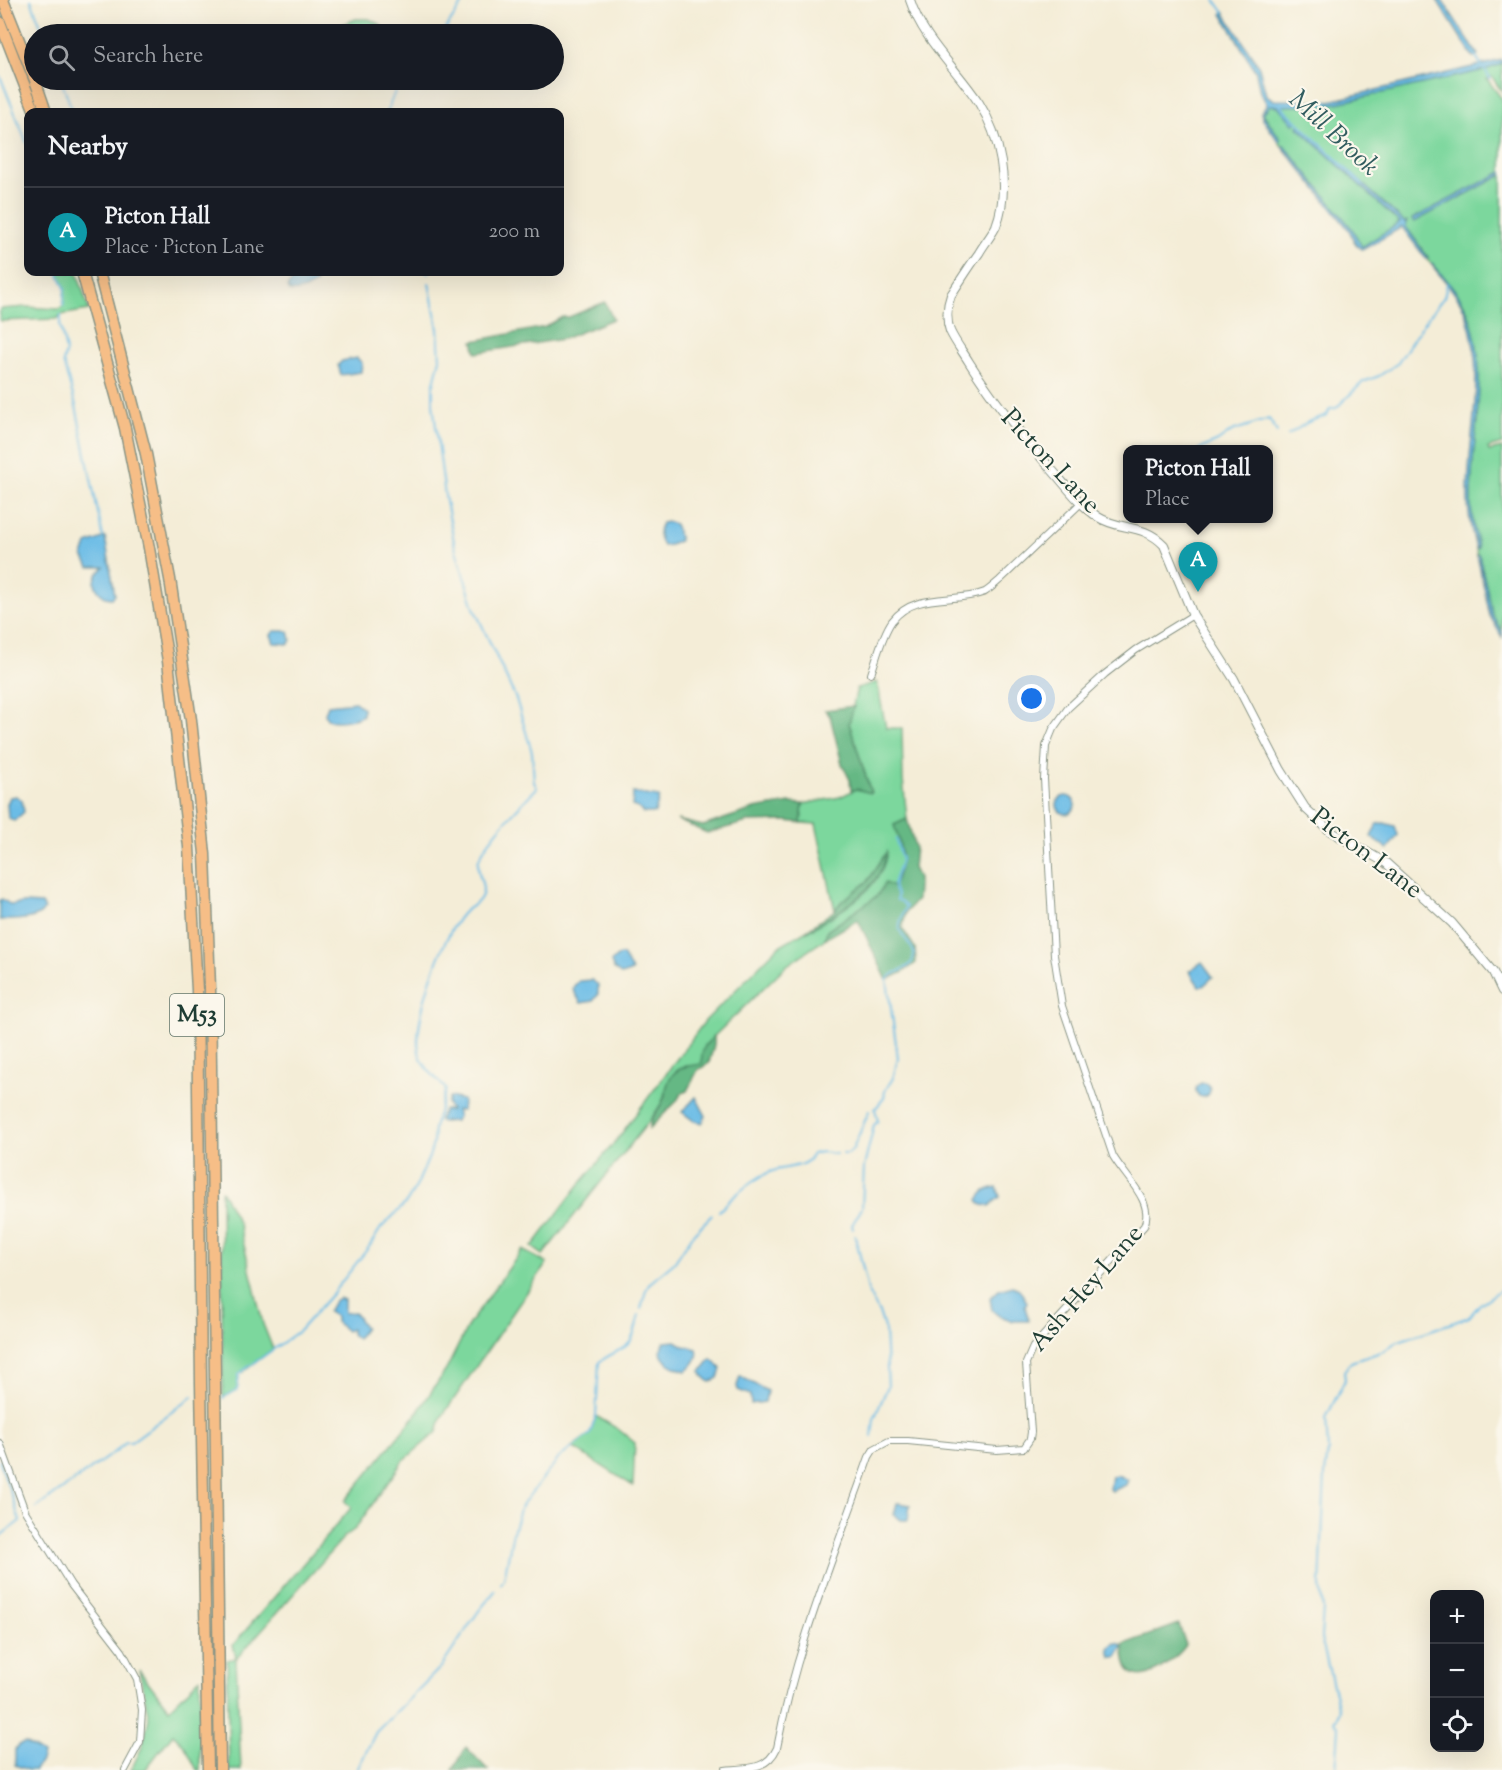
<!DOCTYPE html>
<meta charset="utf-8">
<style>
body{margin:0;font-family:"Sorts Mill Goudy",serif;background:#20242c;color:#f1f3f6}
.controls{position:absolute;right:18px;bottom:18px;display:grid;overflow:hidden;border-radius:12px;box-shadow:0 6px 24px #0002}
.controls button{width:54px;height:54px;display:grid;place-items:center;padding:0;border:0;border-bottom:2px solid #363941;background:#171b24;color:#f1f3f6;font:30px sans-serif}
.you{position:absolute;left:1032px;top:699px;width:21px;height:21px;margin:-15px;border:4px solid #fff;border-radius:50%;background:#1a73e8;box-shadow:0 0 0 9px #1a73e833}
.badge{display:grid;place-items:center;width:39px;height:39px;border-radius:50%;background:#d1495b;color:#fff;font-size:20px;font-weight:700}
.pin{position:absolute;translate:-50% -50px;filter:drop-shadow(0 2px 3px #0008)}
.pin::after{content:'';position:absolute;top:32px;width:21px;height:18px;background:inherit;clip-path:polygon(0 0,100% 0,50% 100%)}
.popup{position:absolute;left:1123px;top:445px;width:150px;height:78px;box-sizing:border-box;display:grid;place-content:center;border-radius:12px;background:#171b24;filter:drop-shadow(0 2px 4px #0005);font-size:20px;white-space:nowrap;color:#9ea1a6}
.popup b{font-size:22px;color:#f1f3f6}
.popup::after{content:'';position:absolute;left:50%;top:100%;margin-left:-12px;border:12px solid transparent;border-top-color:#171b24}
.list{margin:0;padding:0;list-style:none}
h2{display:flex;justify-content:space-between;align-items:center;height:78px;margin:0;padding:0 24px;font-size:26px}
h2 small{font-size:20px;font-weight:400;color:#9ea1a6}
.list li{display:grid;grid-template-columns:39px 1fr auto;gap:18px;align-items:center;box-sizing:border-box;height:90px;padding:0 24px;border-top:2px solid #363941}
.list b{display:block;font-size:22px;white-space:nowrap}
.list p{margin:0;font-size:20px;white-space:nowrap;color:#9ea1a6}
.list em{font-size:20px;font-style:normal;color:#9ea1a6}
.icon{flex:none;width:33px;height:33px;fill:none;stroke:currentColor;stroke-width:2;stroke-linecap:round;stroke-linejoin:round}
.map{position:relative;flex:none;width:1502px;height:1770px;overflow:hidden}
.search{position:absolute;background:#171b24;box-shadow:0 6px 24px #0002;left:24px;top:24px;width:540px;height:66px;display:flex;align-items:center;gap:15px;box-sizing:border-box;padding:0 21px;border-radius:33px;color:#9ea1a6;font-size:22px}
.panel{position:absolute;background:#171b24;box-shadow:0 6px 24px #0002;left:24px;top:108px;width:540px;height:168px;border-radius:12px}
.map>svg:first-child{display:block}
.green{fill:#7cd79d;stroke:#4e8a68;stroke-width:1.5}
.forest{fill:#65b884;stroke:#427a5c;stroke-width:1.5}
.water{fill:#6bbce6;stroke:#457c8d;stroke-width:1.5}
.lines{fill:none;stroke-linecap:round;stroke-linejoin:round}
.stream{stroke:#6bbce6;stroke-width:2}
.minor-casing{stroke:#8a9586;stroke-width:8}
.tertiary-casing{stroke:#8a9586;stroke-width:10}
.motorway-casing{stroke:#8a9586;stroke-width:13}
.minor{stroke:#fff;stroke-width:6}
.tertiary{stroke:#fff;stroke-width:8}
.motorway{stroke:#f6be87;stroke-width:10}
.labels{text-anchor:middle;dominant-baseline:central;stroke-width:4.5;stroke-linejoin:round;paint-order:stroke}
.shield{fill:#fbf7ec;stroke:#61756b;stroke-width:1.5}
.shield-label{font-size:24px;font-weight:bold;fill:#1f3d34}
.street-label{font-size:26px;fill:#1f3d34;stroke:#fbf7ec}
.water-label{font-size:27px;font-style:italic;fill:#325d60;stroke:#fbf7ec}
</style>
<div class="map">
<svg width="1502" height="1770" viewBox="0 0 1502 1770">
<rect width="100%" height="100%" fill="#fbf7ec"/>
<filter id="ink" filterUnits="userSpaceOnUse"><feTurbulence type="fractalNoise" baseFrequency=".0167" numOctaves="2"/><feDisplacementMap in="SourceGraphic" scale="12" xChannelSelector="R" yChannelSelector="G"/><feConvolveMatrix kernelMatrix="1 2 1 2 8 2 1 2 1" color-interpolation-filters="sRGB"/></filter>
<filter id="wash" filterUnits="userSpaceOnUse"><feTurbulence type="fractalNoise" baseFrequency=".008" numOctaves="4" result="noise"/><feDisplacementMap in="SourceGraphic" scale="24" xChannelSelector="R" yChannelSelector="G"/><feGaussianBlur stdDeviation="1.35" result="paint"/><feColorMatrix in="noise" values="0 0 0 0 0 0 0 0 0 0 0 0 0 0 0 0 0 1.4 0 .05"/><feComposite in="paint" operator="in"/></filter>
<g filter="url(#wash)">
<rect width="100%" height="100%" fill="#f4edd7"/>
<g class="green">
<path d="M 356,19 L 369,19 L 380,24 L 385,34 L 330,34 L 333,28 Z"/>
<path d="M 1502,64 L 1502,92 L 1492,77 L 1487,79 L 1502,99 L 1502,172 L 1412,219 L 1414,222 L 1502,175 L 1502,444 L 1488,448 L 1489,451 L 1502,448 L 1502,632 L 1493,616 L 1479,555 L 1477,555 L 1476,549 L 1478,548 C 1476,535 1472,520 1471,507 C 1469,443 1493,369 1466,308 C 1457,289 1440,272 1426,259 L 1428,257 L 1406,227 L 1407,221 L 1404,222 L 1311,136 L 1298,127 L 1400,223 L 1362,247 L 1352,229 L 1284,145 L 1282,146 L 1279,142 L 1281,140 L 1263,113 L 1270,105 L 1278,105 L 1296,122 L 1280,105 L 1328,105 L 1482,70 Z"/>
<path d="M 58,272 L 77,272 L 89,310 L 61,315 L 57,319 L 0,321 L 0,309 L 27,307 L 59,309 L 63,306 L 65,288 Z"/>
<path d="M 877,682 L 886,728 L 902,728 L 903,779 L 907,819 L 894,825 C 904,852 905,862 893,888 L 885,883 L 877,896 L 827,931 L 825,939 L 786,966 L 705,1045 L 702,1063 C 696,1067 690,1064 684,1067 C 669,1073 667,1086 663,1099 C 661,1106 654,1114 650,1120 L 543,1255 L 532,1247 L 576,1189 L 619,1137 L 705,1021 L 779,946 L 805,931 L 810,930 C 837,912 884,890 886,853 L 868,881 L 841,902 L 835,910 L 816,824 L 801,823 L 803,804 L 840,797 L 856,789 L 871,793 L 849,723 L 857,688 Z"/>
<path d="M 221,1190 L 239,1224 L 263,1324 L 273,1349 L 239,1375 L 237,1390 L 223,1398 Z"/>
<path d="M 522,1250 L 547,1263 L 441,1418 L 437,1432 L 403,1461 L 355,1529 L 344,1537 L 236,1659 L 241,1770 L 229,1770 L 227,1660 L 236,1658 L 233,1645 L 351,1508 L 345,1501 L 415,1416 L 446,1370 L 469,1324 Z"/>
<path d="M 596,1416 L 618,1429 L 635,1443 L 633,1486 L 572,1447 L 590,1434 Z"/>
<path d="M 139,1670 L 169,1709 L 200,1678 L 200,1770 L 197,1770 L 184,1745 L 173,1734 L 145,1770 L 131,1770 L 142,1747 L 149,1718 Z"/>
</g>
<g class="forest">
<path d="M 605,302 L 613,319 L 563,339 L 476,353 L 473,341 L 545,327 L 562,317 L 569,317 Z"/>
<path d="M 854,706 L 849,723 L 871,793 L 856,789 L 851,791 L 850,780 L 842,764 L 830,716 L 825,710 Z"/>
<path d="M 790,803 L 803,804 L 801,823 L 786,821 L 748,822 L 707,833 L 677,820 L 703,826 L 754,809 Z"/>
<path d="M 907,819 L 915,847 L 913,868 L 918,878 L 918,887 L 917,900 L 906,912 L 902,928 L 915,948 L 916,963 L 903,972 L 887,980 L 858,920 L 825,939 L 827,931 L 877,896 L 885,883 L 893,887 C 905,861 903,851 894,825 Z"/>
<path d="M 887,851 C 881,891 840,910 810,930 L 805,931 L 835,910 L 841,902 L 868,881 Z"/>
<path d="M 714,1036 C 716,1046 711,1053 709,1063 L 698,1070 L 687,1091 L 681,1094 L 676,1102 L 649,1129 C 650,1118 657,1113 662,1103 C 669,1089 663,1076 684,1067 C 690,1064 696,1067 702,1063 C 700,1050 705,1045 714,1036 Z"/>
<path d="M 1179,1624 L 1186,1645 C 1178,1657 1144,1687 1130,1671 C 1124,1664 1124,1652 1124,1644 Z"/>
<path d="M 466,1747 L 488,1770 L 453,1770 Z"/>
</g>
<g class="water">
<path d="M 1437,0 L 1442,0 L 1478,55 L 1473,57 Z"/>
<path d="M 1224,12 L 1259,67 L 1266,95 L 1274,100 L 1330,101 L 1502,60 L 1502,64 L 1485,70 L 1328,105 L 1281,106 L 1296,122 L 1294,125 L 1278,106 L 1270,105 L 1263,113 L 1264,116 L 1281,140 L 1279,142 L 1262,118 L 1261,112 L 1267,104 L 1260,92 L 1256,72 L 1222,14 Z"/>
<path d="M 1299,125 L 1404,222 L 1407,222 L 1406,227 L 1428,258 L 1426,259 L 1402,227 L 1364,249 L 1361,249 L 1356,245 L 1349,230 L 1282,146 L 1284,145 L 1352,229 L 1362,247 L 1400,223 L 1298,127 Z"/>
<path d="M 1502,172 L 1502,175 L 1414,222 L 1412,219 Z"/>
<path d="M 1432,263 C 1444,277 1457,290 1465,307 C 1494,367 1469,443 1471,507 C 1472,521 1476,535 1478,548 L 1476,549 C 1472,533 1468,516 1468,499 C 1467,437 1487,379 1467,317 C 1460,296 1443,280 1431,264 Z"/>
<path d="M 314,276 L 316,283 C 311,288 296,293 289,291 L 288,286 L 293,280 Z"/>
<path d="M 357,358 L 362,363 L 361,372 L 341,375 L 338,365 L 342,361 Z"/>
<path d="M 668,522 L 675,524 L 680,540 L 670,545 L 663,546 C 658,538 657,531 662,523 Z"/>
<path d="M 105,537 L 115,595 L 112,598 C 101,598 91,586 97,575 C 99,572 102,570 104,567 L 89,567 L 83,556 L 87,544 Z"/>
<path d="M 1477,555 L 1479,555 L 1493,616 L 1502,632 L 1502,637 L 1490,616 Z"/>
<path d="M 274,631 L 289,631 L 291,640 L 289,644 L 274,643 L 271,635 Z"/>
<path d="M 355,702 L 363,708 L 363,715 C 355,720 336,723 327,719 L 325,714 L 328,705 Z"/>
<path d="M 633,793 L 659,797 L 655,813 L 643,813 L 638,808 L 632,806 Z"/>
<circle cx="1066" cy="805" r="9"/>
<path d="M 16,796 L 22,800 L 24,812 L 14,821 L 8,817 L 7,804 L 10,797 Z"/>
<path d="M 1384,823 L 1395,826 L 1398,835 L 1388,849 L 1371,837 L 1377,824 Z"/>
<path d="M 2,899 L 11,905 L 23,903 L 42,904 L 45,909 C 38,921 13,920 0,920 L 0,900 Z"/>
<path d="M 620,955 L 623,955 L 632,971 L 622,975 L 614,969 L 611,962 Z"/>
<path d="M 1202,962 L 1213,977 L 1203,986 L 1199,986 L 1189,971 Z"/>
<path d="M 592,980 L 598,985 L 598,995 L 593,1001 L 581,1003 L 573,990 L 574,986 L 579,981 Z"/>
<circle cx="1203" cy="1090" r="7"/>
<path d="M 450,1097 L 463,1100 L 462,1111 L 456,1110 L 458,1117 L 455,1121 L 441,1122 L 439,1120 L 444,1110 L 451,1110 L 447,1104 Z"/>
<path d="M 696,1097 L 706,1116 L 702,1123 L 694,1121 L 682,1112 Z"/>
<path d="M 997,1187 L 1000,1197 L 989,1206 L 982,1205 L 978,1200 C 983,1191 987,1189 997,1187 Z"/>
<path d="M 1013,1286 L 1019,1289 L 1027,1302 L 1025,1307 L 1029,1321 L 1013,1321 L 998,1315 L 992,1310 L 990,1298 L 999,1290 Z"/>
<path d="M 339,1298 L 344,1300 L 344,1313 L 354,1312 L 365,1328 L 357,1339 L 351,1334 L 351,1329 L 346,1331 L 336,1322 L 336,1317 L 328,1312 L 334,1301 Z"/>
<path d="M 676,1341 L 684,1346 L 697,1349 C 700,1358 692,1366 686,1371 C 672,1367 654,1358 664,1342 Z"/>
<path d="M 711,1359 L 715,1361 L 721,1369 L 718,1378 L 710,1382 L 702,1375 L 701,1371 Z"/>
<path d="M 740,1376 L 767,1391 L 765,1402 L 751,1404 L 750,1395 L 738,1390 L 737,1386 Z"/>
<path d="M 1117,1475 L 1128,1480 L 1126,1485 L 1112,1491 L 1110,1489 L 1112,1476 Z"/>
<path d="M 897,1503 L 910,1505 L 908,1520 L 900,1520 L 894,1515 Z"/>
<path d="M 1115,1643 L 1121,1644 L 1123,1647 L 1117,1657 L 1111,1657 L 1109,1648 Z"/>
<path d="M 26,1743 L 43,1754 L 41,1761 L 35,1770 L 28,1770 L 15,1765 L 15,1749 L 20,1744 Z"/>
</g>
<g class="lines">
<g class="stream">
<path d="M 31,0 L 44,34"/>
<path d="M 1215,0 L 1224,13"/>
<path d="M 442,34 L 465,0"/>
<path d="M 1475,55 L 1483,68"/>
<path d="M 1484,68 L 1490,79"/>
<path d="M 0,76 L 28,146"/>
<path d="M 61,80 L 73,112"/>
<path d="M 1279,104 L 1363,185"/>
<path d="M 387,112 L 396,89 L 403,80"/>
<path d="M 58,272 L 65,288 L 63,306"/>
<path d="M 426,272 L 429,274"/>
<path d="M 61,315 L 60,325 L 66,351 L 63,362 L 76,406 L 103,537"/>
<path d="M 1288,435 L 1308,422 L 1327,415 L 1330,409 L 1336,408 L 1363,382 L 1379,376 L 1398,363 L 1423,324 L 1444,297 L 1447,284"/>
<path d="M 1198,450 L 1218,441 L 1232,431 L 1269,419 L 1277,432"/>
<path d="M 1128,520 L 1132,518"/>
<path d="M 843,1154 L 848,1154 L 853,1149 L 869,1111"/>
<path d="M 719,1211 C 732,1197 758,1174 776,1170 C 790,1166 806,1168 813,1154 L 822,1152 L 836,1154"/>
<path d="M 853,1229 L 852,1225 L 862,1208 L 864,1167 L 874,1125 L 878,1121 L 875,1109 L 884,1098 L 885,1091 L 893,1078 L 898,1058 L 887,980 C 893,970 909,971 913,960 C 917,947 904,941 900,930 C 898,923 903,914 906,907 L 901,901 L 897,900 L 897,895 C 887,883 901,872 901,858 C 900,852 897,845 896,839"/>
<path d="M 855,1235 L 869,1294 L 880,1315 L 885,1331 L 888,1386 L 874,1419 L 872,1436"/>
<path d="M 641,1309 L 646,1290 L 650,1283 L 674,1263 L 694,1233 L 712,1215"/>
<path d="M 223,1398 L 237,1390 L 239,1375 L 243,1371 L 299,1331 L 333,1293 L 369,1247 L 381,1228 L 406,1203 L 416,1187 L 429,1157 L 433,1144 L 434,1128 L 446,1089 C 437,1079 422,1066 419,1052 C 413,1021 441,938 462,914 C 467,908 476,905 480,899 C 489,886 474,873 479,859 C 487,839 521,804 537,788 L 534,782 L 532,752 L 516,699 L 474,608 L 455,547 L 445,496 L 433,404 L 433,387 L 440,359 L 438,329 L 429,283"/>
<path d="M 0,1461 L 20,1521 L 0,1536"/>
<path d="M 36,1508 L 116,1451 L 126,1442 L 131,1442 L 193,1396"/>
<path d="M 501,1584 L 504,1579 L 513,1532 L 521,1506 L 559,1458 L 590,1434 L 596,1416 L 599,1362 C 628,1342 630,1355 639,1315"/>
<path d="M 357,1770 L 376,1732 L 442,1666 L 478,1612 L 495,1591"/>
<path d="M 1336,1770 L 1339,1728 L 1334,1721 L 1337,1718 L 1339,1709 L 1321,1638 L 1323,1609 L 1320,1586 L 1325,1474 L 1328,1451 L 1326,1418 L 1345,1380 L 1344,1371 L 1351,1362 L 1384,1351 L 1396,1342 L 1469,1317 L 1480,1304 L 1502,1289"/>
</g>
</g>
</g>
<g filter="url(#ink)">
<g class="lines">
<g class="minor-casing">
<g id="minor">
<path d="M 871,674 C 877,657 882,635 892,621 C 915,591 954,604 985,592 C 990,589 995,584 1000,580 L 1081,503"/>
<path d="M 0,1443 L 25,1511 L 71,1585 L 122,1651 L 137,1679 L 142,1710 L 140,1742 L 125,1770"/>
<path d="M 725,1770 C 748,1768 767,1770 777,1748 C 796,1647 835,1554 869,1457 L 874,1449 L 889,1441 L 908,1441 L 997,1450 L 1024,1448 L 1030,1439 L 1031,1432 L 1026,1363 L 1033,1347 L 1043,1336 L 1144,1226 C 1155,1202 1125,1177 1113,1156 L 1062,1006 L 1054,955 L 1044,779 L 1046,746 L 1053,729 L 1068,708 L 1105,674 L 1136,650 L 1193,615"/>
</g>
</g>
<g class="tertiary-casing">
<path id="tertiary" d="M 910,0 C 923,40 956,68 979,103 C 1000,136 1011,187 996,226 C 992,235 984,244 979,253 C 969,267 960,281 951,295 C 947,306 946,320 950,331 C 955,342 963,352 969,362 C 994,402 1022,436 1053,471 C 1067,487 1080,505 1098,517 C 1120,531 1143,523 1164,545 L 1193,615 L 1234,679 L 1281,770 L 1305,808 L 1330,831 L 1386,863 L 1452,923 L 1493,972 L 1502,991"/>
</g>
<g class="motorway-casing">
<g id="motorway">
<path d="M 3,0 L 34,78"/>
<path d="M 0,22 L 35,112"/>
<path d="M 35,80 L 46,112"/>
<path d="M 82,272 L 125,428 L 149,548 L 168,661 L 189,847 L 197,990 L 201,1384 L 208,1770"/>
<path d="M 99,272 L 146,454 L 170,579 L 191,720 L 205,854 L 210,988 L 220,1770"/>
</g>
</g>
<use href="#minor" class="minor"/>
<use href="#tertiary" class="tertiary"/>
<use href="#motorway" class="motorway"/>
</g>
</g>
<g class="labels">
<rect class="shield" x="170" y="994" width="54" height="42" rx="4.5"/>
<g class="shield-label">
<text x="197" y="1015">M53</text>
</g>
<g class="street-label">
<text transform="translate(1050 462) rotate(47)">Picton Lane</text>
<text transform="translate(1366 854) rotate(37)">Picton Lane</text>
<text transform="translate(1087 1289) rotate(-49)">Ash Hey Lane</text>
</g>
<g class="water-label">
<text transform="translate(1333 134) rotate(43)">Mill Brook</text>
</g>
</g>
</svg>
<div class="controls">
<button>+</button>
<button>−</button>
<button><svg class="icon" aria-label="locate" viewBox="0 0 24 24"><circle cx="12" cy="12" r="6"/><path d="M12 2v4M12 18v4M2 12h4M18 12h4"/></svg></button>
</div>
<div class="you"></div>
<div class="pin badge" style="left:1198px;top:592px;background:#0f9aa8">A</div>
<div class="popup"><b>Picton Hall</b>Place</div>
<div class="search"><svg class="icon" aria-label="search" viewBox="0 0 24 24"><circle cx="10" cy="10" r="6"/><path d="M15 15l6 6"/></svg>Search here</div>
<section class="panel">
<h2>Nearby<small></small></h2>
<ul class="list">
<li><span class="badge" style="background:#0f9aa8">A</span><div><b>Picton Hall</b><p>Place · Picton Lane</p></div><em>200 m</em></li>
</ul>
</section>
</div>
